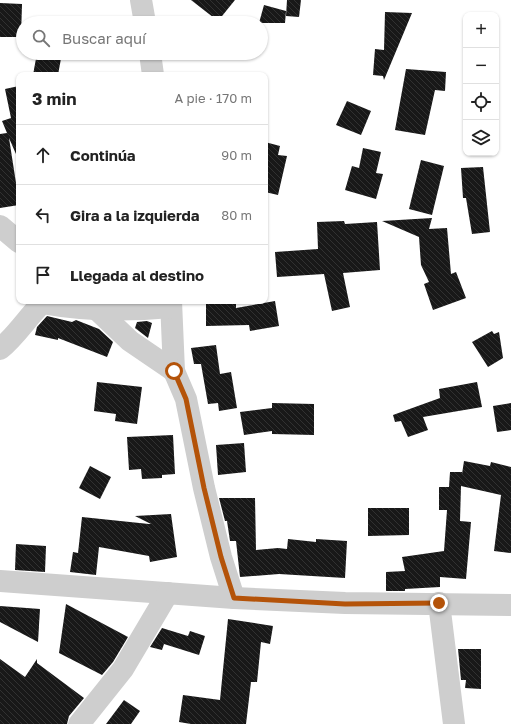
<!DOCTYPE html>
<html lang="es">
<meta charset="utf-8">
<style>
body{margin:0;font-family:"Golos Text",sans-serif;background:#f2f2f2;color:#222}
.controls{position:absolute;right:12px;top:12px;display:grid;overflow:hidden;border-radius:8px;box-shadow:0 1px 3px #0004}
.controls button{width:36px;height:36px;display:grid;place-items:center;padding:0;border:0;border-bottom:1px solid #e0e0e0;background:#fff;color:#222;font:20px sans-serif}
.stop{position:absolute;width:12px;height:12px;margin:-9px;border:3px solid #b45309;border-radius:50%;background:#fff}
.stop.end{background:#b45309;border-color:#fff;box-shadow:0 1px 4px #0008}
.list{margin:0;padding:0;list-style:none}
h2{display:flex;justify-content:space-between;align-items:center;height:52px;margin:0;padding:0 16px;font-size:17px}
h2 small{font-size:13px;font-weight:400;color:#767676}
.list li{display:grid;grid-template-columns:26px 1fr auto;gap:12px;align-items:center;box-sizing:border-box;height:60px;padding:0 16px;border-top:1px solid #e0e0e0}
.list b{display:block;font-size:15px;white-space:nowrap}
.list em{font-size:13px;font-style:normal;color:#767676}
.icon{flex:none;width:22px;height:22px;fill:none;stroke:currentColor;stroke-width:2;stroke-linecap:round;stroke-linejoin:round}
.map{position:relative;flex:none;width:511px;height:724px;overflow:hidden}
.search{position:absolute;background:#fff;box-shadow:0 1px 3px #0004;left:16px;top:16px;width:252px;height:44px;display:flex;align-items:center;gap:10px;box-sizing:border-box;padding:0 14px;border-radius:22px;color:#767676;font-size:15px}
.panel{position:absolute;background:#fff;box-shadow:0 1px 3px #0004;left:16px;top:72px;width:252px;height:232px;border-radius:8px}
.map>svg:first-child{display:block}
.building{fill:url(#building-back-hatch)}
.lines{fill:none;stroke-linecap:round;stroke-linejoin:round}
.minor{stroke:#cecece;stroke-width:22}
.route{stroke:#b45309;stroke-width:5}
</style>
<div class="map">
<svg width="511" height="724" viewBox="0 0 511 724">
<defs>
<pattern id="building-back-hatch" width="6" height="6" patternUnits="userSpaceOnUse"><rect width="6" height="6" fill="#181818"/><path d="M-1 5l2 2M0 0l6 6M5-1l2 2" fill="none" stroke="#313131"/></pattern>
</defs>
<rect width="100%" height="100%" fill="#fff"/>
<g class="building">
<path d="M 191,0 L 235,0 L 218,21 Z"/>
<path d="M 287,0 L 301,0 L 299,17 L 286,16 Z"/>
<path d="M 0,3 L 22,4 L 21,37 L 0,37 Z"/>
<path d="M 264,5 L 286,11 L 285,23 L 259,23 Z"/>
<path d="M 385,12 L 412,13 L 384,80 L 383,76 L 373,75 L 375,49 L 384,50 Z"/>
<path d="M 37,53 L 62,53 L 58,75 L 33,75 Z"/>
<path d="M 406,69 L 446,72 L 445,91 L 435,90 L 425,135 L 395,130 Z"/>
<path d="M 19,86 L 19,161 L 9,138 L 16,183 L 19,183 L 19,205 L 0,208 L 0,134 L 7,133 L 2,121 L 11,118 L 5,89 Z"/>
<path d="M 347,101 L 371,111 L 361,135 L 336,125 Z"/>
<path d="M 265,142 L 280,146 L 278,155 L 287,156 L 278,195 L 265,192 Z"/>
<path d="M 363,148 L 381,152 L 376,173 L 383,174 L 376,199 L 345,190 L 352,166 L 359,168 Z"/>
<path d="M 421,160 L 444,166 L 432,215 L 409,209 Z"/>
<path d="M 483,167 L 490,232 L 472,234 L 466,198 L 463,198 L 461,168 Z"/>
<path d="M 432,218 L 429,229 L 447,228 L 451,274 L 456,272 L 466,298 L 433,310 L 424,284 L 429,282 L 421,265 L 419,237 L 382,221 Z"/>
<path d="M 344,221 L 345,224 L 377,222 L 380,270 L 343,273 L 350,307 L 332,311 L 324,274 L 277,277 L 275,252 L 318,249 L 317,222 Z"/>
<path d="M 206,301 L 236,301 L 236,308 L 275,301 L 279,326 L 250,331 L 249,325 L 206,326 Z"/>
<path d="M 47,316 L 72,322 L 76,320 L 99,329 L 113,342 L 107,357 L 58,338 L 58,340 L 35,335 L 37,327 Z"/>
<path d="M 147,321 L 152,323 L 148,338 L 135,328 L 137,322 Z"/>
<path d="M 492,331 L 494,334 L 499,332 L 503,358 L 488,367 L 472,342 Z"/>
<path d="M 216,345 L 220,374 L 231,372 L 237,408 L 219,411 L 218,403 L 208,404 L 201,364 L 194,364 L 191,348 Z"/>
<path d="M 97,382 L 142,387 L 137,424 L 115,421 L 116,414 L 94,411 Z"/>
<path d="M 477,382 L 482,407 L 423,417 L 428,430 L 408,437 L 401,421 L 395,422 L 393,415 L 440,398 L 439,389 Z"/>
<path d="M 272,403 L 314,404 L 314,435 L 272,434 L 272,431 L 244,435 L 240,412 L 272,408 Z"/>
<path d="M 511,403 L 511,430 L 497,432 L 493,406 Z"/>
<path d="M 173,435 L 175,474 L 162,475 L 162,478 L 142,479 L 141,469 L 129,470 L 127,437 Z"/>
<path d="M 244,443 L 246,472 L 218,475 L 216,445 Z"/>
<path d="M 464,461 L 490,466 L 491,462 L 511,467 L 511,553 L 494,551 L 501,495 L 461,486 L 460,521 L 471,522 L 466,579 L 440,577 L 440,587 L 405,589 L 405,591 L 386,591 L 386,572 L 405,571 L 402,557 L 444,551 L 447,510 L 439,510 L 439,487 L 449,487 L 450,472 L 462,472 L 462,474 Z"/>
<path d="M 90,466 L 111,477 L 100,499 L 79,488 Z"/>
<path d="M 219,498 L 255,498 L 256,550 L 278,548 L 287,549 L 288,539 L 316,542 L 316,539 L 347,541 L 345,578 L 279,574 L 240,577 L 236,541 L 230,541 L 227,521 L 225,521 Z"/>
<path d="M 368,508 L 409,508 L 409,535 L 368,536 Z"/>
<path d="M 171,514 L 177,557 L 150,562 L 149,556 L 99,547 L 96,575 L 70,572 L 73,552 L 78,553 L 82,517 L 149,524 L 151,524 L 135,516 Z"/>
<path d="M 16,544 L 46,546 L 45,572 L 15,570 Z"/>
<path d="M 66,604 L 128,637 L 113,662 L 102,675 L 59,653 Z"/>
<path d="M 0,606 L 40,609 L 38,642 L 0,622 Z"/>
<path d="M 228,619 L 273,626 L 270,644 L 261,642 L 257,682 L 251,682 L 246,724 L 191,724 L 179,722 L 183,695 L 220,700 Z"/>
<path d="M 162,628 L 188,636 L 190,631 L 205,636 L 199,655 L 164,644 L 162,650 L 150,647 Z"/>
<path d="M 458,649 L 481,649 L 481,689 L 465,688 L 466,680 L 461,680 Z"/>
<path d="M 0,659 L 25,677 L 37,659 L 37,663 L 84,698 L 69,716 L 67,724 L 0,724 Z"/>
<path d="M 124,700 L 140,711 L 131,724 L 106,724 Z"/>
</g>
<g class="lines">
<g class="minor">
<path d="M 141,0 L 145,23"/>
<path d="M 150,53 L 153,75"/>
<path d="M 0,226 L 19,242"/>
<path d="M 171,301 L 174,371 L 186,399 L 204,488 L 221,557 L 234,598"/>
<path d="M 91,304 L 130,341 L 174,371"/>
<path d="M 0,349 C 16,336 27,318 42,303 C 85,311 129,311 171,307"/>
<path d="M 0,581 L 234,598 L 345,603 L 511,605"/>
<path d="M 439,603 L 454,724"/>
<path d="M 79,724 L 123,669 L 168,593"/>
</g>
</g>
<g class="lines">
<path class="route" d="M 174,371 L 186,399 L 204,488 L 221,557 L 234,598 L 345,604 L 439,603"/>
</g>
</svg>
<div class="controls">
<button>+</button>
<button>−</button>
<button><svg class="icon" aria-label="locate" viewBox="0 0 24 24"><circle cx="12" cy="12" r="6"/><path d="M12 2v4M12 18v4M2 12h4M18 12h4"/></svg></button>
<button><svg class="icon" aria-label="layers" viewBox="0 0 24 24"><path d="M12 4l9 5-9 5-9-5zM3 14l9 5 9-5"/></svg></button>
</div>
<div class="stop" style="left:174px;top:371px"></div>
<div class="stop end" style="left:439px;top:603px"></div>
<div class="search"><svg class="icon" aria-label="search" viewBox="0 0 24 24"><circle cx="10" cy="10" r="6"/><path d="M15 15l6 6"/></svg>Buscar aquí</div>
<section class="panel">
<h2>3 min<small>A pie · 170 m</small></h2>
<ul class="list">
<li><svg class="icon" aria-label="ahead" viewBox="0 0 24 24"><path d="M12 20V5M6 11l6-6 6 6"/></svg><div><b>Continúa</b></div><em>90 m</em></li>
<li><svg class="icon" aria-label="left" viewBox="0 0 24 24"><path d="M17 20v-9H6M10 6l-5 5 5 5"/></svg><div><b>Gira a la izquierda</b></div><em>80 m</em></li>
<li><svg class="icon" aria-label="arrive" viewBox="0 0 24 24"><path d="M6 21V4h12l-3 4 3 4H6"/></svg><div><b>Llegada al destino</b></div></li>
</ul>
</section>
</div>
